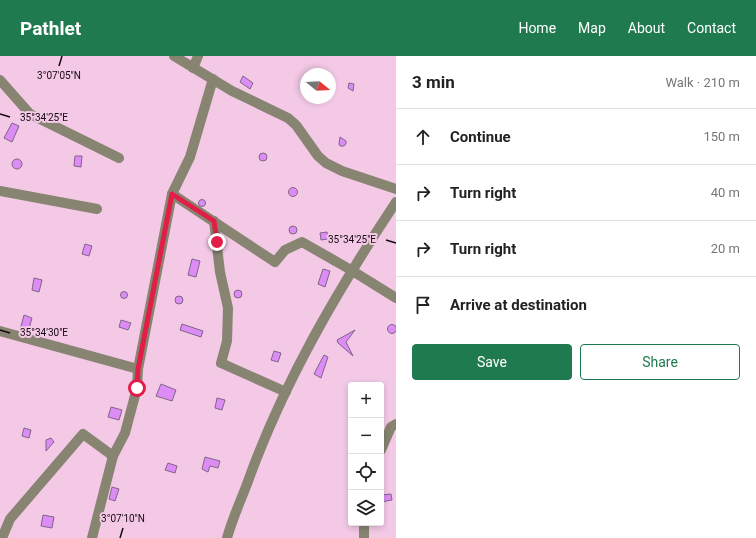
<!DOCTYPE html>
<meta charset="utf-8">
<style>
body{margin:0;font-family:Roboto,sans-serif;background:#f2f2f2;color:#222}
.controls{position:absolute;right:12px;bottom:12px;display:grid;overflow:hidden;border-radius:4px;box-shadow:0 2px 6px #0003}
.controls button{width:36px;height:36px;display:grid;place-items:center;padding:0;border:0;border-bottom:1px solid #e0e0e0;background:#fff;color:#222;font:20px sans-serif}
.compass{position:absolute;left:300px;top:12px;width:36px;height:36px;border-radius:50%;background:#fff;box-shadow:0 2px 6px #0003;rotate:108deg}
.stop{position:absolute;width:12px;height:12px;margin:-9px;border:3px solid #e11d48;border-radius:50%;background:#fff}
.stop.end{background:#e11d48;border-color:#fff;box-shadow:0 1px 4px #0008}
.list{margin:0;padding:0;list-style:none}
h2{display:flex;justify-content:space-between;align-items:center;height:52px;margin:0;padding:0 16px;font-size:17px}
h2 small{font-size:13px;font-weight:400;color:#767676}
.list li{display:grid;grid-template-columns:26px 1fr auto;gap:12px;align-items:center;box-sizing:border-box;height:56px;padding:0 16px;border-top:1px solid #e0e0e0}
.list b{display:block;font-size:15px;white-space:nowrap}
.list em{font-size:13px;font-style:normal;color:#767676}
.actions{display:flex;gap:8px;padding:12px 16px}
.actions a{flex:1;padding:9px 0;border:1px solid #207a50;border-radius:4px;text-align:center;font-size:14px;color:#207a50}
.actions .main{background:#207a50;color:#fff}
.icon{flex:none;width:22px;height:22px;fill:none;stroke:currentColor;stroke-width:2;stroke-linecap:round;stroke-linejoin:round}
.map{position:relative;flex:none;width:396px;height:482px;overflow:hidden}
header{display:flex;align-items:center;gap:24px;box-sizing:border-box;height:56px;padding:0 20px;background:#207a50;color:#fff}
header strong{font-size:19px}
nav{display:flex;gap:22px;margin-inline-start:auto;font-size:14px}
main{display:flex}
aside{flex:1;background:#fff}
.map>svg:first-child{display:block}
.building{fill:#dc8cf4;stroke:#7f6587}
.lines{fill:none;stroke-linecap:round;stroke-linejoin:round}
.minor{stroke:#878471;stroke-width:10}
.route{stroke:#e11d48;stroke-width:5}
.ticks{fill:none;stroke:#160812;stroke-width:1.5}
.ticks-label{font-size:10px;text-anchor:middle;fill:#160812;stroke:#f3c9e6;stroke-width:4;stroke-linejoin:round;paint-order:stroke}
</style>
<header>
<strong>Pathlet</strong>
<nav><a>Home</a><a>Map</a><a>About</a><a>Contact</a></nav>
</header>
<main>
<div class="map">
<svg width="396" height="482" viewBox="0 0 396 482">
<rect width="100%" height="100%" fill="#f3c9e6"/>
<g class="building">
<path d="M 243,20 L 253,27 L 250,33 L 240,26 Z"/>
<path d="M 349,27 L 354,28 L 353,35 L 348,32 Z"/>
<path d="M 12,67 L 19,70 L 12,86 L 4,82 Z"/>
<path d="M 340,81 L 346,85 L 346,88 L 344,90 L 340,90 L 339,88 Z"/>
<circle cx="263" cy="101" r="4"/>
<path d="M 75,100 L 82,100 L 81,111 L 74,110 Z"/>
<circle cx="17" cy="108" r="5"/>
<circle cx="293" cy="136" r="4.5"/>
<circle cx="202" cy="147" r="3.5"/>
<circle cx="293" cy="174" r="4"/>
<path d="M 327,176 L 328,183 L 321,184 L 320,177 Z"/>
<path d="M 85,188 L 92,190 L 89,200 L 82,198 Z"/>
<path d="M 192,203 L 200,205 L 196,221 L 188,219 Z"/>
<path d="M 323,213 L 330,215 L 325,231 L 318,228 Z"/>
<path d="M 34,222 L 42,224 L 39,236 L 32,234 Z"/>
<circle cx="238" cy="238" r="4"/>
<circle cx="124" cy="239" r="3.5"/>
<circle cx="179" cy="244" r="4"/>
<path d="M 24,259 L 32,262 L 28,276 L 20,274 Z"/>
<path d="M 121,264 L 131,267 L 128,274 L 119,271 Z"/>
<path d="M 182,268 L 203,275 L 201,281 L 180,274 Z"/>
<circle cx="392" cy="273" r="4.5"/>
<path d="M 355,274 L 346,286 L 353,300 L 338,287 L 337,284 Z"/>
<path d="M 274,295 L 281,297 L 278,306 L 271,304 Z"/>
<path d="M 324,299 L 328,301 L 321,322 L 314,318 Z"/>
<path d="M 161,328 L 176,334 L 172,345 L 156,340 Z"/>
<path d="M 217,342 L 225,344 L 222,354 L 215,352 Z"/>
<path d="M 111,351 L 122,354 L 119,364 L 108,361 Z"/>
<path d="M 24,372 L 31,374 L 29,382 L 22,380 Z"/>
<path d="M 51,382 L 54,386 L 46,395 L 46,384 Z"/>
<path d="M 205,401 L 220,405 L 218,412 L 210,410 L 208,416 L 202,413 Z"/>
<path d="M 168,407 L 177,410 L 175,417 L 165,414 Z"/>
<path d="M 112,431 L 119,433 L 115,445 L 109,443 Z"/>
<path d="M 391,438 L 392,444 L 381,446 L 381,439 Z"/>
<path d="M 43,459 L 54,461 L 52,472 L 41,470 Z"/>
</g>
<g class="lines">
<g class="minor">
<path d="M 174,0 L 232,35 L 288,62 L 296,69 L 318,100 L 326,107 L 342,115 L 396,133"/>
<path d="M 193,12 L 198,0"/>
<path d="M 0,24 L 30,58 L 119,102"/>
<path d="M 0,135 L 97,153"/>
<path d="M 172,138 L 275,206 L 285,194 L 302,186 L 351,214 L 396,242"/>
<path d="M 214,165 L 220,216 L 228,252 L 227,285 L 221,307 L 286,336"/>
<path d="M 0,275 L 138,313"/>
<path d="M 381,394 L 391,371 L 396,368"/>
<path d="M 2,482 L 10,463 L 83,378 L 113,400"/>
<path d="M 92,482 L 113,400 L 125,377 L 137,332 L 138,313 L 172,138 L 190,101 L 213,23"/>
<path d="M 227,482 C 232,464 240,446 247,428 C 283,327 337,235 396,146"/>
<path d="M 364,482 L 364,467"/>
</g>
</g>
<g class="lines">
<path class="route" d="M 137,332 L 138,313 L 172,138 L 214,165 L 217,186"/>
</g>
<path class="ticks" d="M 59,10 L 62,0M 0,58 L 10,61M 386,184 L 396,187M 0,274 L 10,277M 120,482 L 123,472"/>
<g class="ticks-label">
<text x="59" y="23">3°07'05"N</text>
<text x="44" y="65">35°34'25"E</text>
<text x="352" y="187">35°34'25"E</text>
<text x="44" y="280">35°34'30"E</text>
<text x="123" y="466">3°07'10"N</text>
</g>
</svg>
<div class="controls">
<button>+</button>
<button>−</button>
<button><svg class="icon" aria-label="locate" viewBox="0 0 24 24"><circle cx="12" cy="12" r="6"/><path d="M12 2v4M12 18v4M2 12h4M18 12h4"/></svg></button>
<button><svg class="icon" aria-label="layers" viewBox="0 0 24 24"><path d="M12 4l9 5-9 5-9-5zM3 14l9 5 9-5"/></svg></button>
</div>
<svg class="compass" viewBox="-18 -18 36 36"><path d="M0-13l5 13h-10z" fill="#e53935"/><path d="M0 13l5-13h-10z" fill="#767676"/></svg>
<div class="stop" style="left:137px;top:332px"></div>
<div class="stop end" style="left:217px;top:186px"></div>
</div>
<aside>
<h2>3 min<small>Walk · 210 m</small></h2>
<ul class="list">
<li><svg class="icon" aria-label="ahead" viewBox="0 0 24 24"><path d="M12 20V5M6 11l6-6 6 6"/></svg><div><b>Continue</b></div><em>150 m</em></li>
<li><svg class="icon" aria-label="right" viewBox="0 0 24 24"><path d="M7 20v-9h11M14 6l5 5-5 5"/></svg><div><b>Turn right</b></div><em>40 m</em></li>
<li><svg class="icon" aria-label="right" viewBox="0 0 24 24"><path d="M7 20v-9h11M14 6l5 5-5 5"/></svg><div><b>Turn right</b></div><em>20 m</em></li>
<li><svg class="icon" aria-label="arrive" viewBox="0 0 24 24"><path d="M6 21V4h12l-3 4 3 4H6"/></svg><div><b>Arrive at destination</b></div></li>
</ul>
<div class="actions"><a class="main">Save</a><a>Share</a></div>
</aside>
</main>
